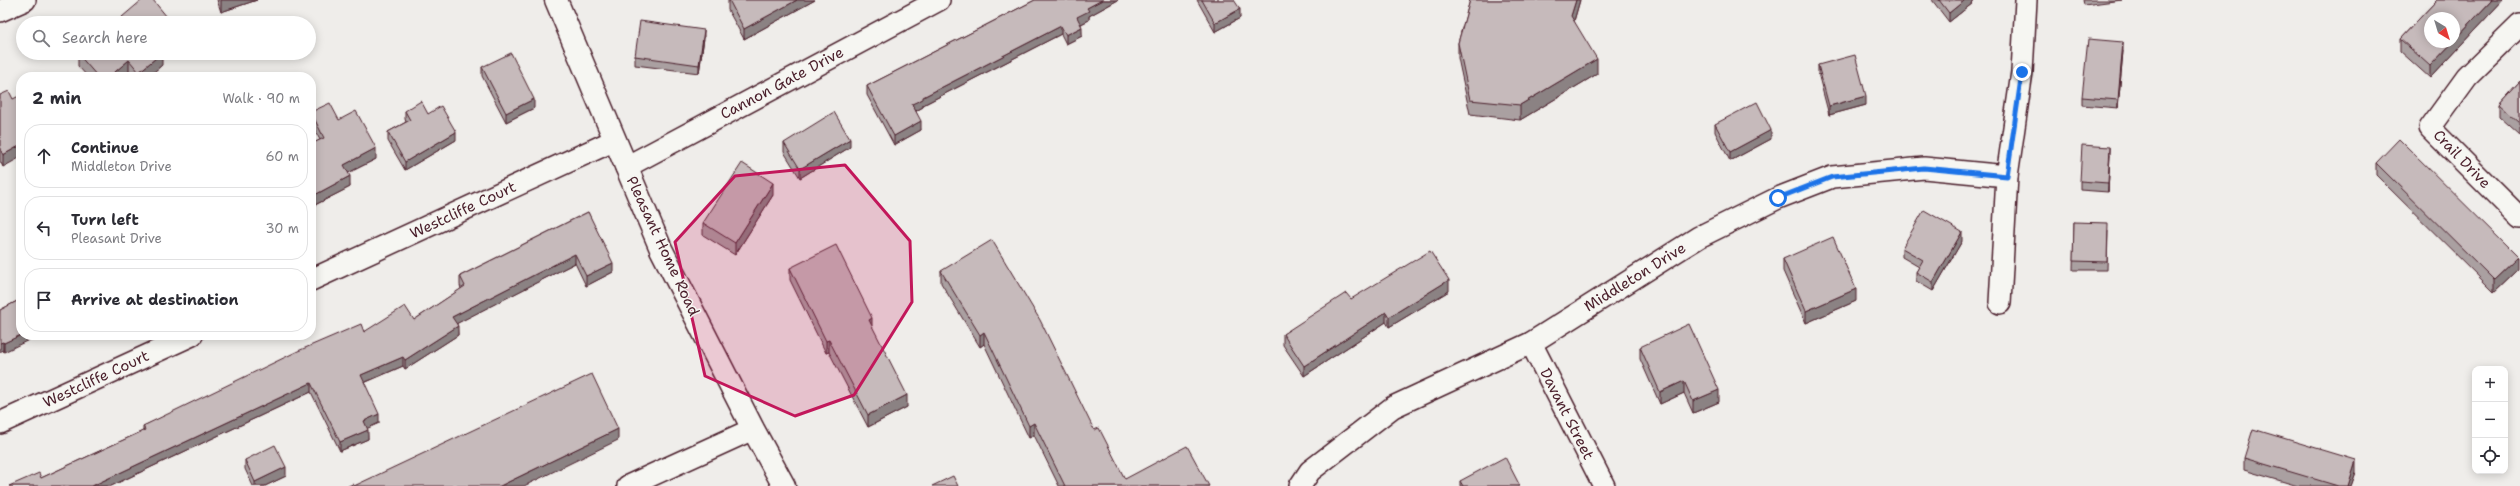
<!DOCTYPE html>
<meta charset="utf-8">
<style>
body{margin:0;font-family:"Shantell Sans",sans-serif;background:#f2f2f3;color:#2b2b33}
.controls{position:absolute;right:12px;bottom:12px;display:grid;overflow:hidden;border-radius:8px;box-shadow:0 2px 10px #0003}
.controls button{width:36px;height:36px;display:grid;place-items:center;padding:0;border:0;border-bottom:1px solid #e1e1e2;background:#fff;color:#2b2b33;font:20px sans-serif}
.compass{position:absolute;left:2424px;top:12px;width:36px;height:36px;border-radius:50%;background:#fff;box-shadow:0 2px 10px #0003;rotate:142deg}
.stop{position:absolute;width:12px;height:12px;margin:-9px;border:3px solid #1a73e8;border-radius:50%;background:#fff}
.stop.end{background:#1a73e8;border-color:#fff;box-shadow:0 1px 4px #0008}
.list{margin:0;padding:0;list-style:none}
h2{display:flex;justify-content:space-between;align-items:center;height:52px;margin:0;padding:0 16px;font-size:17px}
h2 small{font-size:13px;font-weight:400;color:#7c7c81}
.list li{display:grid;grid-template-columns:26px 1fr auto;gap:12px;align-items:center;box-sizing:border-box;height:64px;margin:0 8px 8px;padding:0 8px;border:1px solid #e1e1e2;border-radius:16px}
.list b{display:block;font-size:15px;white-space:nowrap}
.list p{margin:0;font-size:13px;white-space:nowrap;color:#7c7c81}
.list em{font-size:13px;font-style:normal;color:#7c7c81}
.icon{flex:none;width:22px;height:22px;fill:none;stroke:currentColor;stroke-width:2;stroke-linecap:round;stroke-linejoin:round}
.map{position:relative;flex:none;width:2520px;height:486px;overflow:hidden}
.search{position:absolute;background:#fff;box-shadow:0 2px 10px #0003;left:16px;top:16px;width:300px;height:44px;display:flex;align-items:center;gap:10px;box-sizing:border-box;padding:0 14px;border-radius:22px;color:#7c7c81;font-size:15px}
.panel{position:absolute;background:#fff;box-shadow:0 2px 10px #0003;left:16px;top:72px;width:300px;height:268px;border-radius:16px}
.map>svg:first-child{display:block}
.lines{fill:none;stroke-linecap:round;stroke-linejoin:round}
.street-casing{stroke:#4a1f2b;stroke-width:24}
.secondary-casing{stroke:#4a1f2b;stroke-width:25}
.street{stroke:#f6f6f2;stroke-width:21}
.secondary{stroke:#f6f6f2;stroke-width:22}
.wall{fill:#aaa0a1;stroke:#4a1f2b}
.shaded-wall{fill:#8b8283;stroke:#4a1f2b}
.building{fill:#c6babb;stroke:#4a1f2b}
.route{stroke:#1a73e8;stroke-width:5}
.marked{fill:#c2185b;fill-opacity:0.2;stroke:#c2185b;stroke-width:3;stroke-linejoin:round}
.labels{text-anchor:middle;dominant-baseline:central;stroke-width:3;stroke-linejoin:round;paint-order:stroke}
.street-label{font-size:15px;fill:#4a1f2b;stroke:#f6f6f2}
</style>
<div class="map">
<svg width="2520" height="486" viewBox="0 0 2520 486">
<rect width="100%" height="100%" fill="#efedea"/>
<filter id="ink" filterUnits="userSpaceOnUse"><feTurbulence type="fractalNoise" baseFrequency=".025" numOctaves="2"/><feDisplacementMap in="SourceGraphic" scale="8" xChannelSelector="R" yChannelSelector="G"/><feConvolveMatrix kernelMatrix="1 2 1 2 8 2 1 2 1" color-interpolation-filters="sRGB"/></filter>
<g filter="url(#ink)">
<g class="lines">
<g class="street-casing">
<g id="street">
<path d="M 0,11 L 25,0"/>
<path d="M 2520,25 L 2467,77 L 2430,128 L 2520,218"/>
<path d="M 626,167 L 939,0"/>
<path d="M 311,280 L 615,140"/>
<path d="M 2000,303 L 2007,176 L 2022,72 L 2026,0"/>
<path d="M 1531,343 L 1604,486"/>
<path d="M 0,423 L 192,335"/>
<path d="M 628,486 L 753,429"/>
<path d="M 1300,486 L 1310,471 L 1393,407 L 1531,343 L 1699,237 L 1778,198 L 1832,177 L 1924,168 L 2007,176"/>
</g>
</g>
<g class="secondary-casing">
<path id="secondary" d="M 556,0 L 661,249 L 753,429 L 784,486"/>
</g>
<use href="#street" class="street"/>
<use href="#secondary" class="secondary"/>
</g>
<g class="wall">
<path d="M 217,0 L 257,0 L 221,12 Z"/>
<path d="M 728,0 L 815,0 L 744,39 L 728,10 Z"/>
<path d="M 1035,0 L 1118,0 L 1089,16 L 1089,20 L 1081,24 L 1082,36 L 1066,44 L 1061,34 L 923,105 L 923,107 L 916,111 L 921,130 L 894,145 L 867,95 L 867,86 Z"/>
<path d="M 1197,0 L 1234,0 L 1240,18 L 1215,32 Z"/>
<path d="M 1470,0 L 1580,0 L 1574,21 L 1597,74 L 1520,120 L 1470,114 L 1458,58 L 1458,43 Z"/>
<path d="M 1932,0 L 1973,0 L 1973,3 L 1949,22 Z"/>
<path d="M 2083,0 L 2122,0 L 2084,5 Z"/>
<path d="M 2437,0 L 2503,0 L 2430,78 L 2400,51 L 2400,39 Z"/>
<path d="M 704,38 L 699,73 L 635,65 L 635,56 Z"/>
<path d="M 2123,51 L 2118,108 L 2082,105 L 2082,97 Z"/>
<path d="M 78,54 L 162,65 L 148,77 L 133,77 L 129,72 L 123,77 L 88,77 L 78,66 Z"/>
<path d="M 1818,65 L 1866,105 L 1829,115 L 1818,73 Z"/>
<path d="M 482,67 L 534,108 L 506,122 L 482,76 Z"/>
<path d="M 2520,81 L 2520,135 L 2499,116 L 2499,104 Z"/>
<path d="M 0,95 L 13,99 L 3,167 L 0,161 Z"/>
<path d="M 405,111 L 428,114 L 456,140 L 405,170 L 388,141 L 388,132 L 406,122 L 405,119 Z"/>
<path d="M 311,112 L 339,120 L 376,159 L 348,173 L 350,187 L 311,207 L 311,144 L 320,140 L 311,123 Z"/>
<path d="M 1715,124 L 1771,139 L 1730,161 L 1715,132 Z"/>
<path d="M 784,143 L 850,147 L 800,178 L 784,152 Z"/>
<path d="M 2110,155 L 2108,192 L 2080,190 L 2080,181 Z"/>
<path d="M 2376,163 L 2518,269 L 2494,292 L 2376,175 Z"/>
<path d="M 773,195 L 735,255 L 703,235 L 703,223 Z"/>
<path d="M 588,212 L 613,272 L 586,286 L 575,263 L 457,323 L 458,335 L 405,369 L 403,366 L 364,383 L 379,423 L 367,428 L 368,439 L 340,451 L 311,392 L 111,486 L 9,486 L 41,478 L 143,431 L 143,426 L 364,332 L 414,320 L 461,289 L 460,285 L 460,276 Z"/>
<path d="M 2074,222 L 2108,231 L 2107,270 L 2073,270 Z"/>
<path d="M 1962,241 L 1933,291 L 1916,281 L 1916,272 L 1919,267 L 1902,257 L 1902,248 Z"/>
<path d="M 1783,259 L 1856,301 L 1806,323 L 1783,271 Z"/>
<path d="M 790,268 L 872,327 L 907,407 L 868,427 L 829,352 L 826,353 L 790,280 Z"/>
<path d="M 941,271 L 1094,430 L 1125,479 L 1209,486 L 1059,486 L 1034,435 L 1029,438 L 984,344 L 980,347 L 941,283 Z"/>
<path d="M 1449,291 L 1389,327 L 1386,322 L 1304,376 L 1283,345 L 1283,334 L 1351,299 Z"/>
<path d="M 21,299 L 4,352 L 3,350 L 0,310 Z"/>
<path d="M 1640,347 L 1719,402 L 1693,413 L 1684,393 L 1660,404 L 1640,359 Z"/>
<path d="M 2244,458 L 2356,472 L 2351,486 L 2298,486 L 2244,470 Z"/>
<path d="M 245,460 L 286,476 L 265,486 L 253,486 L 245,469 Z"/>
<path d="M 1460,481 L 1520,486 L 1460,486 Z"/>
</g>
<g class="shaded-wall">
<path d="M 221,0 L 257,0 L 221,12 Z"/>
<path d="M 797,0 L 815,0 L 744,39 L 744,29 Z"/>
<path d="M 1102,0 L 1118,0 L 1089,16 L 1089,20 L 1077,26 L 1077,17 L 1087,8 Z"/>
<path d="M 1576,0 L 1580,0 L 1571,31 L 1571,16 Z"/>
<path d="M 1965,0 L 1973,0 L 1973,3 L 1949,22 L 1949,13 Z"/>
<path d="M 2492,0 L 2503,0 L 2430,78 L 2430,66 L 2453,42 L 2454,42 L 2454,40 Z"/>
<path d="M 1240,9 L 1240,18 L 1215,32 L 1215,23 Z"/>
<path d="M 1061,26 L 1061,34 L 923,105 L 923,107 L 912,113 L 912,104 L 923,97 Z"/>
<path d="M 1082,27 L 1082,36 L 1066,44 L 1066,35 Z"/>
<path d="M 704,30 L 704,38 L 699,73 L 699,65 Z"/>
<path d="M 2123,42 L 2123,51 L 2118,108 L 2118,100 Z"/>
<path d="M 162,53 L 162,65 L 148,77 L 139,77 L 139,72 Z"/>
<path d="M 1597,59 L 1597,74 L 1520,120 L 1520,105 Z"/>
<path d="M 129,60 L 129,72 L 123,77 L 109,77 Z"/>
<path d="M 1866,96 L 1866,105 L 1829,115 L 1829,106 Z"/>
<path d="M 534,99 L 534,108 L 506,122 L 506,113 Z"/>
<path d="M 921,121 L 921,130 L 894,145 L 894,136 Z"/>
<path d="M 1771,130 L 1771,139 L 1730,161 L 1730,152 Z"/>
<path d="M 456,132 L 456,140 L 405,170 L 405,162 Z"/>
<path d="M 850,139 L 850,147 L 800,178 L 800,169 Z"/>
<path d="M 21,145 L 21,157 L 3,167 L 3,155 Z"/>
<path d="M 2110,147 L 2110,155 L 2108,192 L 2108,183 Z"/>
<path d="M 376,148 L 376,159 L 344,175 L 344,165 Z"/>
<path d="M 350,176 L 350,187 L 311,207 L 311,197 Z"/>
<path d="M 773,183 L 773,195 L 735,255 L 735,243 Z"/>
<path d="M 1962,232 L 1962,241 L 1933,291 L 1933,282 Z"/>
<path d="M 575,254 L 575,263 L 452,326 L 452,317 Z"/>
<path d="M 2518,257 L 2518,269 L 2494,292 L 2494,280 Z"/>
<path d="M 613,263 L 613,272 L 586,286 L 586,276 Z"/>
<path d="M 1449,280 L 1449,291 L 1389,327 L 1389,317 Z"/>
<path d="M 1856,289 L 1856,301 L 1806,323 L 1806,311 Z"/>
<path d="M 1386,312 L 1386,322 L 1304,376 L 1304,366 Z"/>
<path d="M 872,318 L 872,330 L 869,320 Z"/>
<path d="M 458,326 L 458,335 L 405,369 L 405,360 Z"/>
<path d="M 984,332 L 984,344 L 980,347 L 980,335 Z"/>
<path d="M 21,335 L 39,335 L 4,352 L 4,343 Z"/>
<path d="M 829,340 L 829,352 L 826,353 L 826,341 Z"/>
<path d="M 3,342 L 3,350 L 0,352 L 0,343 Z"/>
<path d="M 403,357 L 403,366 L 361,384 L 361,375 Z"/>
<path d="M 1684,381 L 1684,393 L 1660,404 L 1660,392 Z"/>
<path d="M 311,383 L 311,392 L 111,486 L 92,486 Z"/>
<path d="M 1719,390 L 1719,402 L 1693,413 L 1693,401 Z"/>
<path d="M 907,395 L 907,407 L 868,427 L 868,415 Z"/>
<path d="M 379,414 L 379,423 L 364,430 L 364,421 Z"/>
<path d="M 1034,423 L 1034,435 L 1029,438 L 1029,426 Z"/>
<path d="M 618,429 L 618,440 L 524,486 L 500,486 Z"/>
<path d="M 368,430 L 368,439 L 340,451 L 340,442 Z"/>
<path d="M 2356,460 L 2356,472 L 2351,486 L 2348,486 Z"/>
<path d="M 286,467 L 286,476 L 265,486 L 255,486 L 255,482 Z"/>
</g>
<g class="building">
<path d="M 142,0 L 153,0 L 172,23 L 115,23 Z"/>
<path d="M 729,0 L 797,0 L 744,29 Z"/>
<path d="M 1035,0 L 1102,0 L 1087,8 L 1089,11 L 1077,17 L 1082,27 L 1066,35 L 1061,26 L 923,97 L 923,99 L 912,104 L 921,121 L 894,136 L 867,86 Z"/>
<path d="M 1202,0 L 1234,0 L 1240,9 L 1215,23 Z"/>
<path d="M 1470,0 L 1576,0 L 1571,16 L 1597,59 L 1520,105 L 1470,100 L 1458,43 Z"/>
<path d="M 1939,0 L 1965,0 L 1949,13 Z"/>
<path d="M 2437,0 L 2492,0 L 2454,40 L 2454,18 L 2430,18 L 2430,42 L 2453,42 L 2430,66 L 2400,39 Z"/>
<path d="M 640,21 L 704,30 L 699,65 L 635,56 Z"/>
<path d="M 2088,39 L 2123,42 L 2118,100 L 2082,97 Z"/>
<path d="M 79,53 L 162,53 L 139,72 L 129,60 L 109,77 L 98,77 L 78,54 Z"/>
<path d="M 511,53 L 534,99 L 506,113 L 482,67 Z"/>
<path d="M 1855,55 L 1866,96 L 1829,106 L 1818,65 Z"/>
<path d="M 61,74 L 63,77 L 56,77 Z"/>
<path d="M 2520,81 L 2520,123 L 2499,104 Z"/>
<path d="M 9,91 L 13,99 L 21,95 L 21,145 L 3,155 L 0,149 L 0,95 Z"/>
<path d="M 421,101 L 428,114 L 441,106 L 456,132 L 405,162 L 388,132 L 410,120 L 405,111 Z"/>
<path d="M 1757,102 L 1771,130 L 1730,152 L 1715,124 Z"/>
<path d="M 330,103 L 339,120 L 356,111 L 376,148 L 344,165 L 350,176 L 311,197 L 311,162 L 312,161 L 311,159 L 311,144 L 324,138 L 311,112 Z"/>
<path d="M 834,112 L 850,139 L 800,169 L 784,143 Z"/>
<path d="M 2399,139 L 2518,257 L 2494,280 L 2376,163 Z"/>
<path d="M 2082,145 L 2110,147 L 2108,183 L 2080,181 Z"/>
<path d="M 742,163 L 773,183 L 735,243 L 703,223 Z"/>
<path d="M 1924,210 L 1962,232 L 1933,282 L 1916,272 L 1923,260 L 1902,248 Z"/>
<path d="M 588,212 L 613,263 L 586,276 L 575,254 L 452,317 L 458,326 L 405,360 L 403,357 L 361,375 L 379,414 L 364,421 L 368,430 L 340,442 L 311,383 L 92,486 L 9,486 L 39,473 L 41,478 L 145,430 L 143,426 L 298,351 L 361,324 L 364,332 L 405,306 L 414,320 L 465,286 L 460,276 Z"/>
<path d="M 2074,222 L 2108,223 L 2107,262 L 2073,261 Z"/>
<path d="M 1833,237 L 1856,289 L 1806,311 L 1783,259 Z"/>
<path d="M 992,240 L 1040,320 L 1094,430 L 1099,428 L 1125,479 L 1187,446 L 1209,486 L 1065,486 L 1034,423 L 1029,426 L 984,332 L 980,335 L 941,271 Z"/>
<path d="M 836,245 L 872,318 L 869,320 L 907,395 L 868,415 L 829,340 L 826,341 L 790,268 Z"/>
<path d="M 1430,251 L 1449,280 L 1389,317 L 1386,312 L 1304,366 L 1283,334 L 1346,293 L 1351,299 Z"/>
<path d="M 21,299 L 21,335 L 4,343 L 3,342 L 0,343 L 0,310 Z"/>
<path d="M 1689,324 L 1719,390 L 1693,401 L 1684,381 L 1660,392 L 1640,347 Z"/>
<path d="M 592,374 L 618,429 L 500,486 L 354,486 Z"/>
<path d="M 2253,429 L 2356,460 L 2348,486 L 2338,486 L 2244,458 Z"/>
<path d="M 275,445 L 286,467 L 255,482 L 245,460 Z"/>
<path d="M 1505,457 L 1520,486 L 1463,486 L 1460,481 Z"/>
<path d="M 953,476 L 958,486 L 932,486 Z"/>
<path d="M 353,484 L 354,486 L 348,486 Z"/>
</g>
</g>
<g class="lines" filter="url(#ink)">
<path class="route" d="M 1778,198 L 1832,177 L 1924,168 L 2007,176 L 2022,72"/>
</g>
<path class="marked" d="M 845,165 L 910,241 L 912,302 L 854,395 L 795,416 L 705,376 L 675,242 L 735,176 Z"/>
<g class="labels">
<g class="street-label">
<text transform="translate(782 83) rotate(-28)">Cannon Gate Drive</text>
<text transform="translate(2462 159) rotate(46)">Crail Drive</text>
<text transform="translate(463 210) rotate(-25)">Westcliffe Court</text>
<text transform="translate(663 246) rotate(65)">Pleasant Home Road</text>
<text transform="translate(1635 277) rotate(-32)">Middleton Drive</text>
<text transform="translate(96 379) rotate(-25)">Westcliffe Court</text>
<text transform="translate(1567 414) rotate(63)">Davant Street</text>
</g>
</g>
</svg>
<div class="controls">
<button>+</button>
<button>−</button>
<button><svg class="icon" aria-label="locate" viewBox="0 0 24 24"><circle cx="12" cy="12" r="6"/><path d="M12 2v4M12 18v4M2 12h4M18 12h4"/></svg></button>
</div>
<svg class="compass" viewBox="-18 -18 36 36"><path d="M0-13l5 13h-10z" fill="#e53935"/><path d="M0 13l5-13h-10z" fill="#7c7c81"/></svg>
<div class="stop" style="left:1778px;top:198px"></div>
<div class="stop end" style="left:2022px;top:72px"></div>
<div class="search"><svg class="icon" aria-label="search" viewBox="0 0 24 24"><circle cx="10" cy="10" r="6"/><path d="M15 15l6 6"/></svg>Search here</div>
<section class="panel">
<h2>2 min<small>Walk · 90 m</small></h2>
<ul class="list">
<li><svg class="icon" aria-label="ahead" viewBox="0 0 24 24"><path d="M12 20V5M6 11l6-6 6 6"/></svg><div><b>Continue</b><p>Middleton Drive</p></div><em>60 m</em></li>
<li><svg class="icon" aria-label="left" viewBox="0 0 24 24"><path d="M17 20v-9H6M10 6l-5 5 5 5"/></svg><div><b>Turn left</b><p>Pleasant Drive</p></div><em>30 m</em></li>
<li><svg class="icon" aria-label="arrive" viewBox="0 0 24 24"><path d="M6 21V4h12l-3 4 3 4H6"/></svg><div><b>Arrive at destination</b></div></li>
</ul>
</section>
</div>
